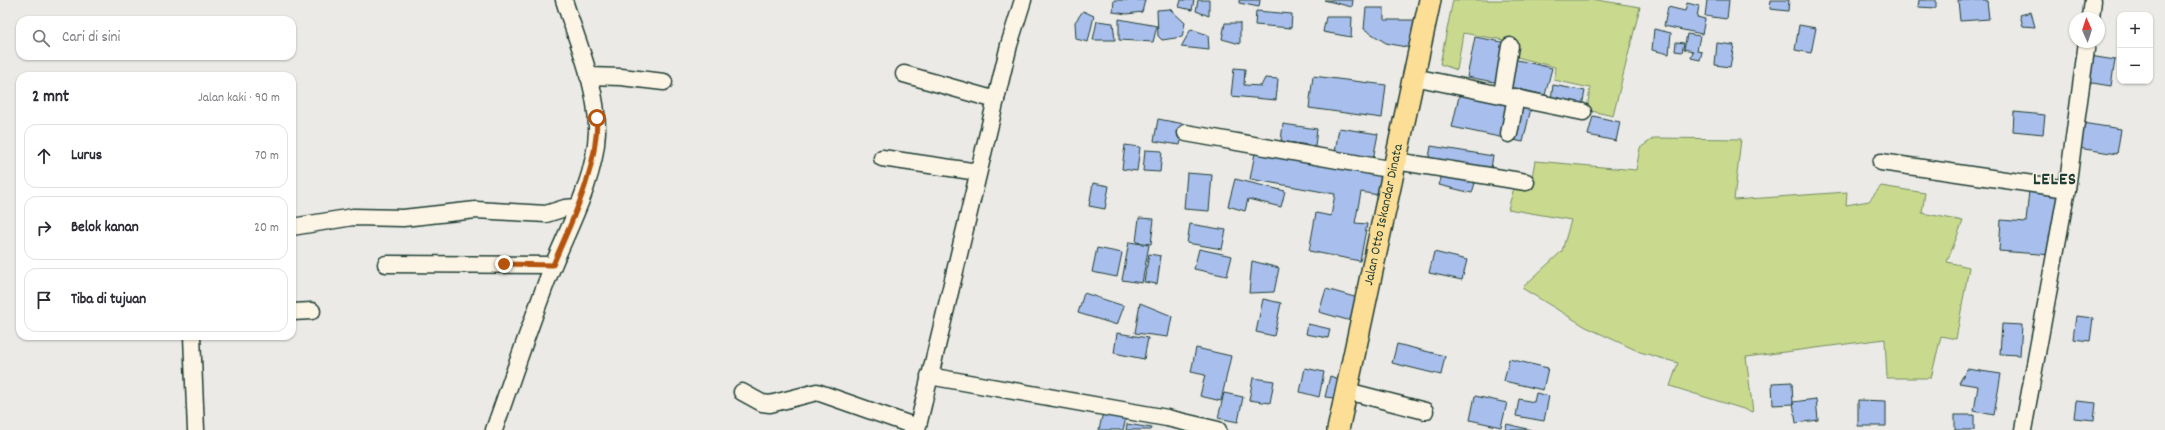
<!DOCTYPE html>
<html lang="id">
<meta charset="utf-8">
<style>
body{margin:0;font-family:Dekko,sans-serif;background:#f7f7f7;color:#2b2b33}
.controls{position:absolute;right:12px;top:12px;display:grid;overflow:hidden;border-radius:8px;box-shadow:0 1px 3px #0004}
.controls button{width:36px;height:36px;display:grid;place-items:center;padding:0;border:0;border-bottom:1px solid #e1e1e2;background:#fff;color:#2b2b33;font:20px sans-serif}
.compass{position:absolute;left:2069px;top:12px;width:36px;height:36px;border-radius:50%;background:#fff;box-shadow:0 1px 3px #0004;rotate:357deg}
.stop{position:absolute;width:12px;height:12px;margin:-9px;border:3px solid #b45309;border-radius:50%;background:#fff}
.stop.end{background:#b45309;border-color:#fff;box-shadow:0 1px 4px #0008}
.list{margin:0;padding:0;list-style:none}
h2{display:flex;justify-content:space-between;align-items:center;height:52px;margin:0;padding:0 16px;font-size:17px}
h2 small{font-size:13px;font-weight:400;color:#7c7c81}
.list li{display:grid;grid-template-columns:26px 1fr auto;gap:12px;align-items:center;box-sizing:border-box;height:64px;margin:0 8px 8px;padding:0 8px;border:1px solid #e1e1e2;border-radius:12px}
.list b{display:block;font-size:15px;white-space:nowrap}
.list em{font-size:13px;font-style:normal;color:#7c7c81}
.icon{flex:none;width:22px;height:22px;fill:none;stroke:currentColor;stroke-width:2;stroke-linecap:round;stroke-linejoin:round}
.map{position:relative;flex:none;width:2165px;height:430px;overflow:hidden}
.search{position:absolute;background:#fff;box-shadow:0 1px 3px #0004;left:16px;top:16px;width:280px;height:44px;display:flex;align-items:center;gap:10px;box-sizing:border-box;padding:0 14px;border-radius:12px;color:#7c7c81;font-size:15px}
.panel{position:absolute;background:#fff;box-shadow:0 1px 3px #0004;left:16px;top:72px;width:280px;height:268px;border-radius:12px}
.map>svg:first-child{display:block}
.green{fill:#c9da8e;stroke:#748c61}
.building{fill:#a8bfed;stroke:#1f3d34}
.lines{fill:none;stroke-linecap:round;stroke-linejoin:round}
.minor-casing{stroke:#1f3d34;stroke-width:19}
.major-casing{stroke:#1f3d34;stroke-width:24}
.minor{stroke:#fcf5e5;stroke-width:16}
.major{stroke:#fcde96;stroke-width:21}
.route{stroke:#b45309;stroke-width:5}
.labels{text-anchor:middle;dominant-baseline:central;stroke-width:3;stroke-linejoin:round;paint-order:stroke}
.street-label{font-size:14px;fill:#1f3d34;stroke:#fcf5e5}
.district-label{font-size:18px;font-weight:bold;letter-spacing:1px;fill:#1f3d34;stroke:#fcf5e5}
</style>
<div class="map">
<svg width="2165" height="430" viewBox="0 0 2165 430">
<rect width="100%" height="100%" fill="#ebeae7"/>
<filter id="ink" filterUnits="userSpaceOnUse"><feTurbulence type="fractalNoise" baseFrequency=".025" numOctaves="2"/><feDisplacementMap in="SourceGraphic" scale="8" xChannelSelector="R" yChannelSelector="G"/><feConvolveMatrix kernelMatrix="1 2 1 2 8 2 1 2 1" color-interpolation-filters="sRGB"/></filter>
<g filter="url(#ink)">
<g class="green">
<path d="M 1453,0 L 1597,0 L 1640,7 L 1613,116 L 1587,110 L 1590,88 L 1554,80 L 1555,67 L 1513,56 L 1516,42 L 1463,33 L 1457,70 L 1440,64 Z"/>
<path d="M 1654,138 L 1741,139 L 1734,200 L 1847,192 L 1846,205 L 1869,201 L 1881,186 L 1925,193 L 1922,213 L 1963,221 L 1947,262 L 1969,267 L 1956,339 L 1941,336 L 1931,378 L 1887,378 L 1885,339 L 1746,357 L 1753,412 L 1670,386 L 1678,363 L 1640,352 L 1586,327 L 1522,288 L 1562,251 L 1571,220 L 1508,209 L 1517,177 L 1531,182 L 1535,161 L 1636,170 L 1640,148 Z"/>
</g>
<g class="building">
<path d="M 1114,0 L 1145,0 L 1142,12 L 1127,14 L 1113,12 Z"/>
<path d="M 1181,0 L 1194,0 L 1192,10 L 1179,7 Z"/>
<path d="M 1198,0 L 1209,0 L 1209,16 L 1196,11 Z"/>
<path d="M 1239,0 L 1260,0 L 1259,7 L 1239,3 Z"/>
<path d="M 1324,0 L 1353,0 L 1352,7 Z"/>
<path d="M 1707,0 L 1729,0 L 1727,19 L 1705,16 Z"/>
<path d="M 1771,0 L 1789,0 L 1788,11 L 1770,9 Z"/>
<path d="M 1919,0 L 1936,0 L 1936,8 L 1918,7 Z"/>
<path d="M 1958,0 L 1987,0 L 1989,19 L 1960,21 Z"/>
<path d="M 1687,3 L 1699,6 L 1697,17 L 1705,19 L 1702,34 L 1664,26 L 1668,7 L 1685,11 Z"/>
<path d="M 1366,8 L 1384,8 L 1384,20 L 1420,20 L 1420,50 L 1386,43 L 1364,29 Z"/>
<path d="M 1170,9 L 1185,23 L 1182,37 L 1162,40 L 1158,36 L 1157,10 Z"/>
<path d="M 1083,11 L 1094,16 L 1088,42 L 1076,39 L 1075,22 Z"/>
<path d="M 1256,11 L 1292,14 L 1291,28 L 1255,25 Z"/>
<path d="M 2031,12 L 2035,27 L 2023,26 L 2020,15 Z"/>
<path d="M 1326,17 L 1352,17 L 1351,37 L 1323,32 Z"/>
<path d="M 1119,19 L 1157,26 L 1153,42 L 1119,40 Z"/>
<path d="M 1097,21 L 1113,23 L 1115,40 L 1093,40 Z"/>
<path d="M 1225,23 L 1240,23 L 1240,44 L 1222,39 Z"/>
<path d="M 1799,25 L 1816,28 L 1811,53 L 1795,50 Z"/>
<path d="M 1191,29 L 1208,35 L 1209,50 L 1181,47 Z"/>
<path d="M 1654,29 L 1671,33 L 1669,54 L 1652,50 Z"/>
<path d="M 1687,34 L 1700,36 L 1697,51 L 1702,52 L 1700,60 L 1691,58 L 1693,51 L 1684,49 Z"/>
<path d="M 1475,37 L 1507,43 L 1500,83 L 1467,77 Z"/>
<path d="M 1676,42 L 1684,43 L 1682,52 L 1675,51 Z"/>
<path d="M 1717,43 L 1734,45 L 1730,67 L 1715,65 Z"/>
<path d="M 2090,56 L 2115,60 L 2111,86 L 2086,82 Z"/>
<path d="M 1513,59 L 1552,68 L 1545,95 L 1506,86 Z"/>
<path d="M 1234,68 L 1245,69 L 1244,85 L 1261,86 L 1265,78 L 1278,79 L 1276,100 L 1231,96 Z"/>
<path d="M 1313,76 L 1386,85 L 1382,118 L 1309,108 Z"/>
<path d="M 1553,85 L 1585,91 L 1582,106 L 1551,100 Z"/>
<path d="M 1460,92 L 1531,108 L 1523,142 L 1452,127 Z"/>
<path d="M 2014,112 L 2045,115 L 2043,134 L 2013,131 Z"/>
<path d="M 1593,116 L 1620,122 L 1616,141 L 1588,135 Z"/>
<path d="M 1158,119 L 1184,124 L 1180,145 L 1154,141 Z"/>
<path d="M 2082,123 L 2121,129 L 2117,154 L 2078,148 Z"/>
<path d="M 1283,124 L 1317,129 L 1315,146 L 1281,141 Z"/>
<path d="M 1339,128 L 1378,134 L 1373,159 L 1335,152 Z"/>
<path d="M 1125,145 L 1140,147 L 1137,171 L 1122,169 Z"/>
<path d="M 1431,146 L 1493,156 L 1490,174 L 1428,164 Z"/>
<path d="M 1145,150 L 1162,151 L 1160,172 L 1143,171 Z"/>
<path d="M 1255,153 L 1382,176 L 1378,195 L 1361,192 L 1355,223 L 1367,224 L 1360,261 L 1309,251 L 1316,213 L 1331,216 L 1335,194 L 1250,179 Z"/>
<path d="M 1444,168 L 1477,176 L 1472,193 L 1439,185 Z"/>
<path d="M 1187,173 L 1212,175 L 1209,211 L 1184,209 Z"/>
<path d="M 1235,179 L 1285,191 L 1281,207 L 1248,199 L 1245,211 L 1228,206 Z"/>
<path d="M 1093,183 L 1109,186 L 1105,209 L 1089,206 Z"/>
<path d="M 2029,190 L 2057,192 L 2052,255 L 1999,251 L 2001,220 L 2026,222 Z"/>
<path d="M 1139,218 L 1154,219 L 1151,244 L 1136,242 Z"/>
<path d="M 1190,224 L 1226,230 L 1222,249 L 1187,243 Z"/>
<path d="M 1129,242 L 1149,245 L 1142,283 L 1122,280 Z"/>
<path d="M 1097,248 L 1122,253 L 1117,277 L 1092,272 Z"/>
<path d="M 1199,249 L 1232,256 L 1227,276 L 1194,269 Z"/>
<path d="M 1434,252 L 1467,260 L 1462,280 L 1429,273 Z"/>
<path d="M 1149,254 L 1161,256 L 1157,284 L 1144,282 Z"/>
<path d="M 1252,261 L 1279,268 L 1274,292 L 1249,293 Z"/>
<path d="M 1326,289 L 1358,298 L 1351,321 L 1319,312 Z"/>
<path d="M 1084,293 L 1124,306 L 1117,325 L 1078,313 Z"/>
<path d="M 1263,299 L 1281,303 L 1274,336 L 1256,332 Z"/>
<path d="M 1140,303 L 1172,316 L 1168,337 L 1135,333 Z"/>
<path d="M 2076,316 L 2093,318 L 2090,341 L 2073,339 Z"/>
<path d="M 1308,324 L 1330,329 L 1328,338 L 1306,334 Z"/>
<path d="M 2002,324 L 2022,325 L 2020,355 L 2000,354 Z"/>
<path d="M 1117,333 L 1148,338 L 1144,359 L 1114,353 Z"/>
<path d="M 1397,344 L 1445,356 L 1441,375 L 1392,363 Z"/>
<path d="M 1196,348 L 1231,356 L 1221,401 L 1200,396 L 1205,375 L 1191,372 Z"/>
<path d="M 1509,359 L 1548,368 L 1543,390 L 1504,381 Z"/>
<path d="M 1305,368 L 1324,372 L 1319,397 L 1300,392 Z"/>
<path d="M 1967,369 L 2001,374 L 1994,415 L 1974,411 L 1978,386 L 1959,383 Z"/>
<path d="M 1330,376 L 1347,382 L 1345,399 L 1325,397 Z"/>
<path d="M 1253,378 L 1274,381 L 1270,403 L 1249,400 Z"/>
<path d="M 1792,382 L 1793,404 L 1773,405 L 1772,383 Z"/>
<path d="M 1224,393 L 1243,397 L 1238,422 L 1218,418 Z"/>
<path d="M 1536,393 L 1549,396 L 1544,421 L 1516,416 L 1519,399 L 1534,402 Z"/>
<path d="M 1475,396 L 1507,403 L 1501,427 L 1470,420 Z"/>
<path d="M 1816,399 L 1818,420 L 1796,423 L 1793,402 Z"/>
<path d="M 1858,400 L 1886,401 L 1886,426 L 1858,426 Z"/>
<path d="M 2076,401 L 2096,403 L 2094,420 L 2074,418 Z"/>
<path d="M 1103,412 L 1126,418 L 1123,430 L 1099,430 Z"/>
<rect x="1955" y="415" width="19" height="15"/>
<path d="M 1127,424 L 1152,428 L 1151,430 L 1126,430 Z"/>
<path d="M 1507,424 L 1531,430 L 1505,430 Z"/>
</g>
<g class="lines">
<g class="minor-casing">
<g id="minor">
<path d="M 2091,18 L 2093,0"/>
<path d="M 904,74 L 996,100"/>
<path d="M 588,76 L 621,77 L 664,82"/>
<path d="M 1414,77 L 1583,112"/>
<path d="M 1502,94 L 1510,46"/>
<path d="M 1186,133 L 1394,170"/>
<path d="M 1509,134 L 1516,97"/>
<path d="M 882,158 L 978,172"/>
<path d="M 1396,161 L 1526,182"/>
<path d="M 1881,162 L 2067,189"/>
<path d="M 292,227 L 353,217 L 403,218 L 476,210 L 546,214 L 565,208 L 577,207"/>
<path d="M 386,264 L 553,265"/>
<path d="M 292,312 L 312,311"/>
<path d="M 192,336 L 196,430"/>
<path d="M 929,376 L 1167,418 L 1218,430"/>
<path d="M 1347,391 L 1425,411"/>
<path d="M 742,392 L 762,403 L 770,404 L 817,392 L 917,427"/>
<path d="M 494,430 C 512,379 529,328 548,278 C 566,231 595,183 597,132 C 598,87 577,42 564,0"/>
<path d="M 917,430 L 1009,45 L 1023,0"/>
<path d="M 2023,430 L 2067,189 L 2087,42"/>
</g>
</g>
<g class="major-casing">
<g id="major">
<path id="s1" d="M 1338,430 L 1430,0"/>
</g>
</g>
<use href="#minor" class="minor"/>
<use href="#major" class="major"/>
</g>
</g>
<g class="lines" filter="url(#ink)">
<path class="route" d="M 504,264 L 553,265 C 573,218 597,171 597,118"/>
</g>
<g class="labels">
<g class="street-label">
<text stroke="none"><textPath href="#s1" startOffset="220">Jalan Otto Iskandar Dinata</textPath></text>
</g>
<g class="district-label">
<text x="2055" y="180">LELES</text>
</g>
</g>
</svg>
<div class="controls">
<button>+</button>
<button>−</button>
</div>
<svg class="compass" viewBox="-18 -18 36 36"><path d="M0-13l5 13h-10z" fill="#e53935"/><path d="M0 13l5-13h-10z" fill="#7c7c81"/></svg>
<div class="stop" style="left:597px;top:118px"></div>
<div class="stop end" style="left:504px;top:264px"></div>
<div class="search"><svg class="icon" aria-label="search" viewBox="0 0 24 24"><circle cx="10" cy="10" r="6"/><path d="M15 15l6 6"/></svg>Cari di sini</div>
<section class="panel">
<h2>2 mnt<small>Jalan kaki · 90 m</small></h2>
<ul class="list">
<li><svg class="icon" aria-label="ahead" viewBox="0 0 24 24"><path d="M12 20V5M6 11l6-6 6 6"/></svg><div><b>Lurus</b></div><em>70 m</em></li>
<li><svg class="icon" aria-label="right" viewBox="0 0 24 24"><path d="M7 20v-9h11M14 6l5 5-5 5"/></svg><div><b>Belok kanan</b></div><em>20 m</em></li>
<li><svg class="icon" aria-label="arrive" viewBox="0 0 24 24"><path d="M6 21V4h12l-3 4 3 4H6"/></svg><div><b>Tiba di tujuan</b></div></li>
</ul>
</section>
</div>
